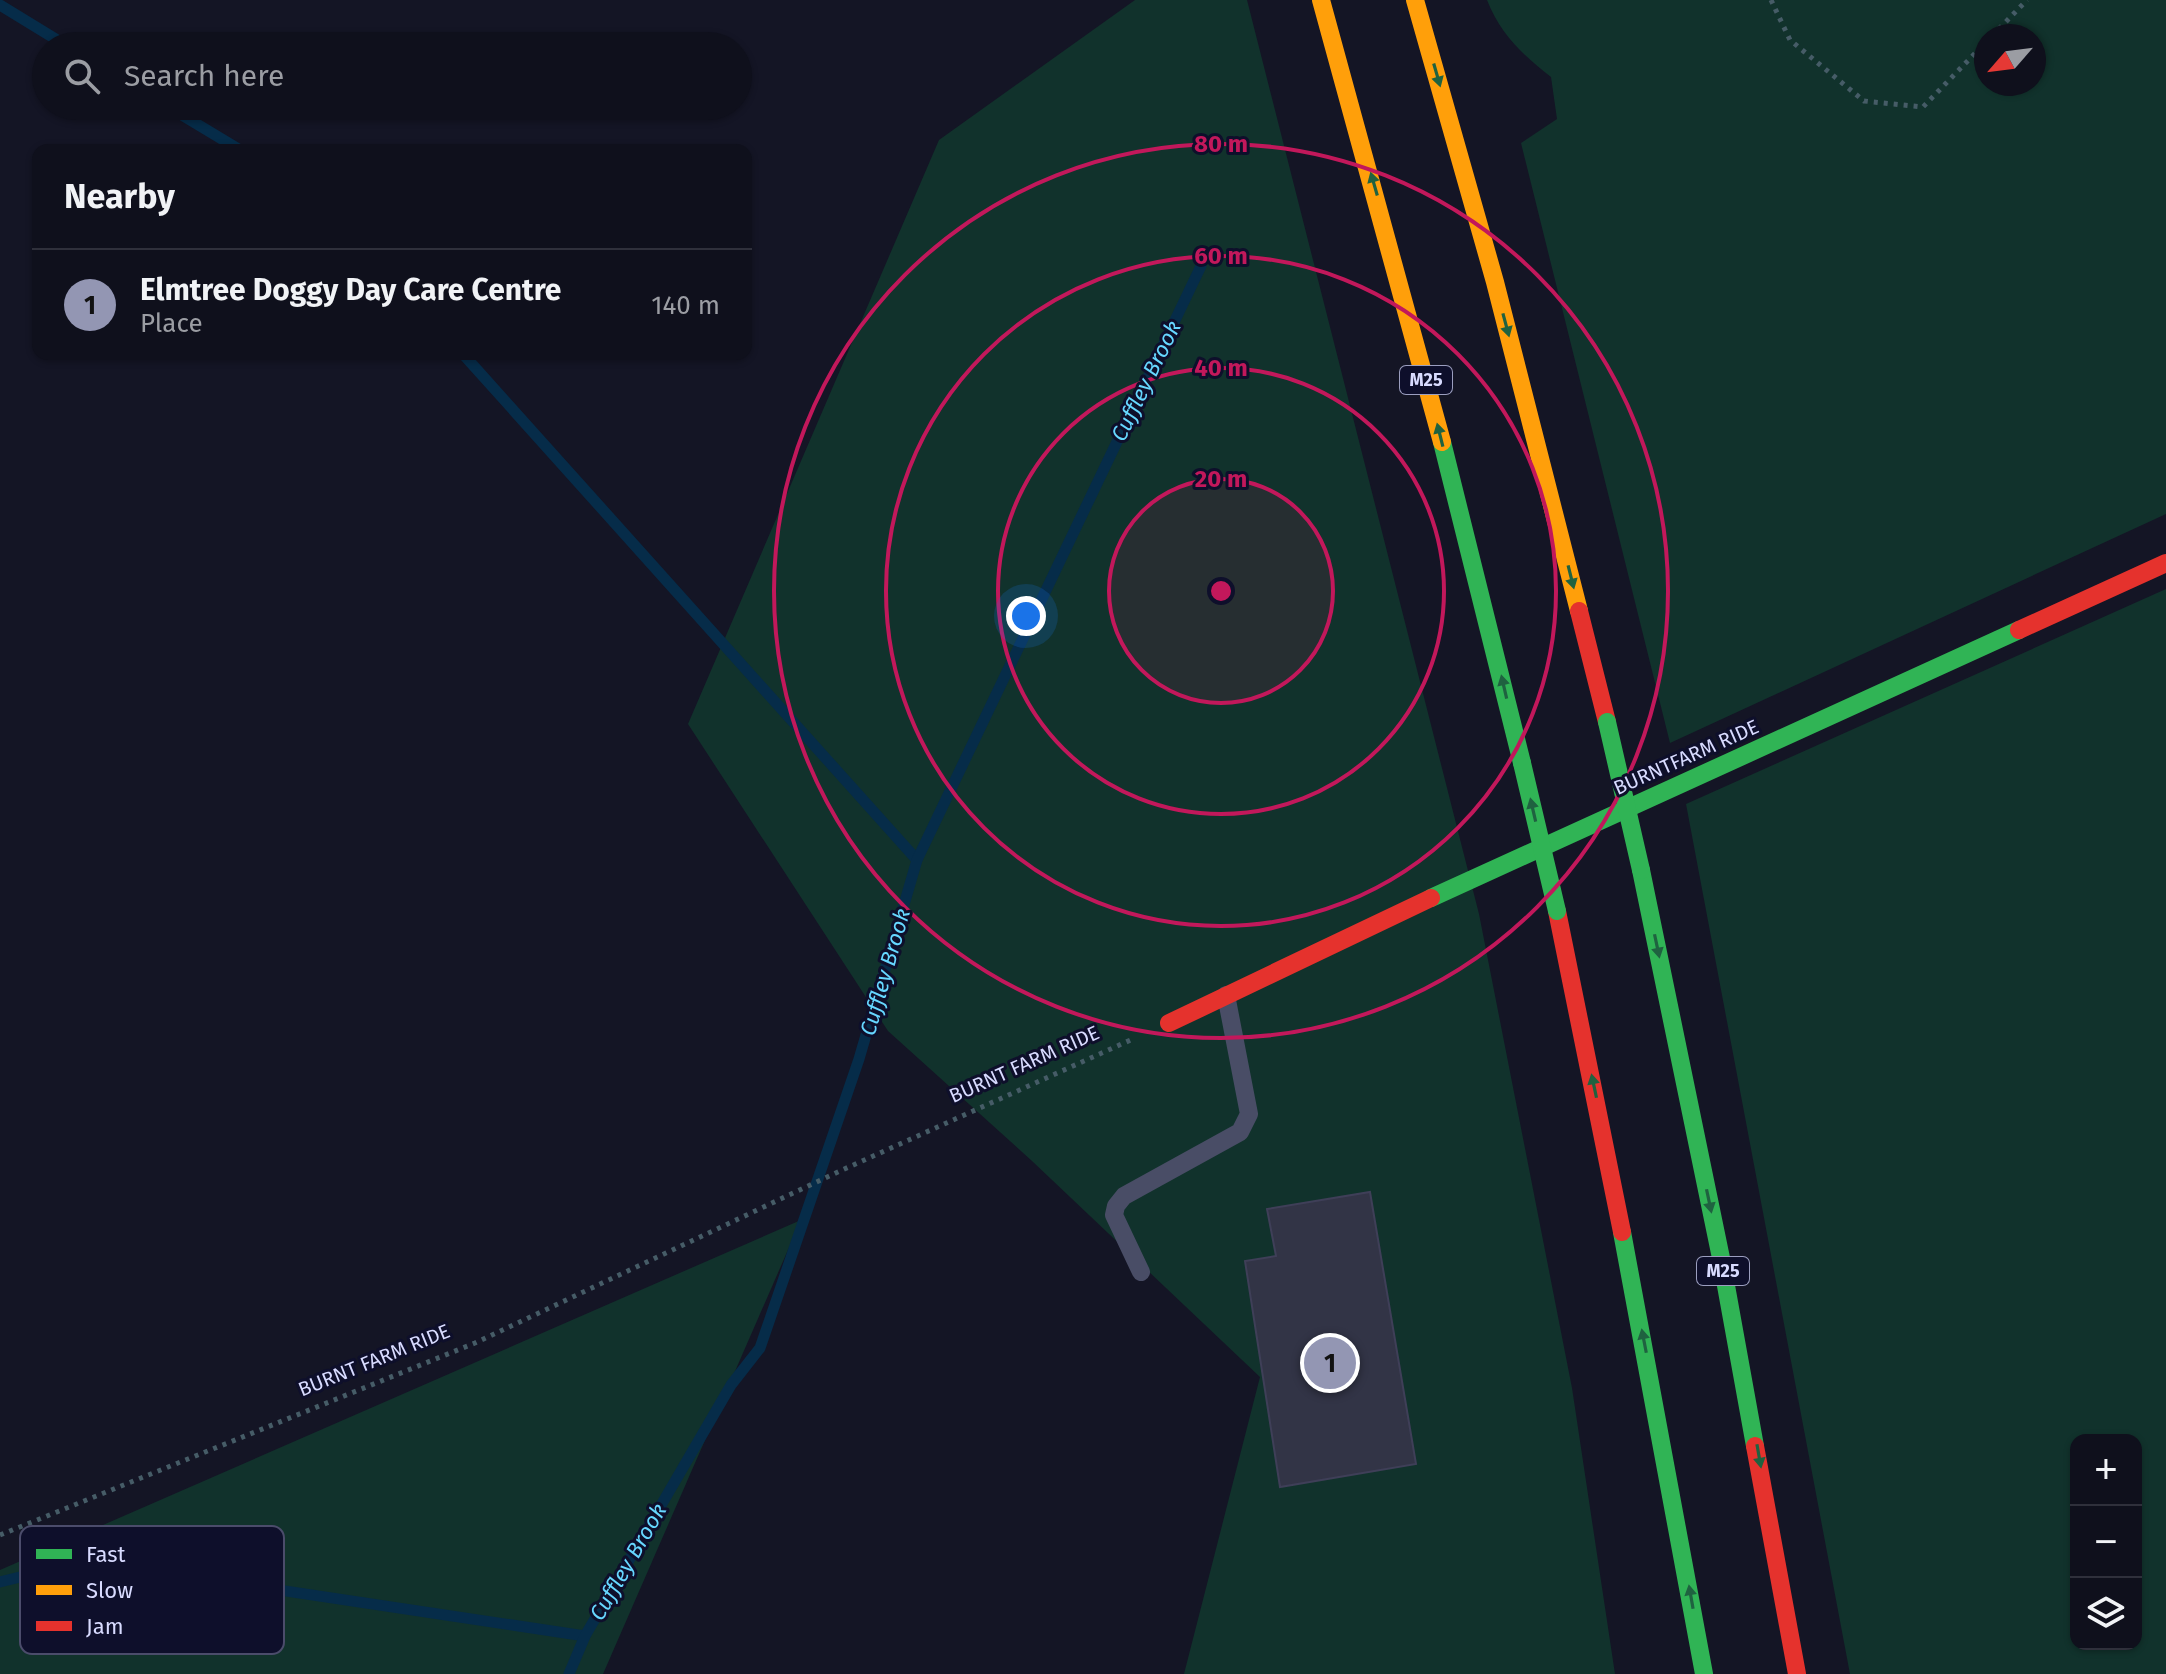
<!DOCTYPE html>
<meta charset="utf-8">
<style>
body{margin:0;font-family:"Fira Sans",sans-serif;background:#1d1e29;color:#f1f3f6}
.controls{position:absolute;right:24px;bottom:24px;display:grid;overflow:hidden;border-radius:16px;box-shadow:0 2px 6px #0004}
.controls button{width:72px;height:72px;display:grid;place-items:center;padding:0;border:0;border-bottom:2px solid #2f303b;background:#0f101c;color:#f1f3f6;font:40px sans-serif}
.compass{position:absolute;left:1974px;top:24px;width:72px;height:72px;border-radius:50%;background:#0f101c;box-shadow:0 2px 6px #0004;rotate:242deg}
.you{position:absolute;left:1026px;top:616px;width:28px;height:28px;margin:-20px;border:6px solid #fff;border-radius:50%;background:#1a73e8;box-shadow:0 0 0 12px #1a73e833}
.badge{display:grid;place-items:center;width:52px;height:52px;border-radius:50%;background:#9396b3;color:#111;font-size:26px;font-weight:700}
.pin{position:absolute;translate:-50% -50%;border:4px solid #fff;box-shadow:0 2px 8px #0006}
.list{margin:0;padding:0;list-style:none}
h2{display:flex;justify-content:space-between;align-items:center;height:104px;margin:0;padding:0 32px;font-size:34px}
h2 small{font-size:26px;font-weight:400;color:#9b9da3}
.list li{display:grid;grid-template-columns:52px 1fr auto;gap:24px;align-items:center;box-sizing:border-box;height:112px;padding:0 32px;border-top:2px solid #2f303b}
.list b{display:block;font-size:30px;white-space:nowrap}
.list p{margin:0;font-size:26px;white-space:nowrap;color:#9b9da3}
.list em{font-size:26px;font-style:normal;color:#9b9da3}
.icon{flex:none;width:44px;height:44px;fill:none;stroke:currentColor;stroke-width:2;stroke-linecap:round;stroke-linejoin:round}
.map{position:relative;flex:none;width:2166px;height:1674px;overflow:hidden}
.search{position:absolute;background:#0f101c;box-shadow:0 2px 6px #0004;left:32px;top:32px;width:720px;height:88px;display:flex;align-items:center;gap:20px;box-sizing:border-box;padding:0 28px;border-radius:44px;color:#9b9da3;font-size:30px}
.panel{position:absolute;background:#0f101c;box-shadow:0 2px 6px #0004;left:32px;top:144px;width:720px;height:216px;border-radius:16px}
.map>svg:first-child{display:block}
.green{fill:#11322c;fill-rule:evenodd}
.lines{fill:none;stroke-linecap:round;stroke-linejoin:round}
.stream{stroke:#062c49;stroke-width:11}
.building{fill:#323446;stroke:#3f3f58;stroke-width:2}
.path{stroke:#465c67;stroke-width:5;stroke-dasharray:4 6;stroke-linecap:butt}
.lane{stroke:#494d66;stroke-width:18}
.fast{stroke:#30b455;stroke-width:18}
.slow{stroke:#ff9f0a;stroke-width:18}
.jam{stroke:#e5322d;stroke-width:18}
.fast-bridge{stroke:#30b455;stroke-width:18}
.oneway{fill:#1f6240}
.ring{fill:none;stroke:#c2185b;stroke-width:4}
.labels{text-anchor:middle;dominant-baseline:central;stroke-width:6;stroke-linejoin:round;paint-order:stroke}
.shield{fill:#0e0f2b;stroke:#9b9ebf;stroke-width:2}
.shield-label{font-size:18px;font-weight:bold;fill:#d8dbff}
.street-label{font-size:20px;fill:#d8dbff;stroke:#0e0f2b}
.water-label{font-size:22px;font-style:italic;fill:#66d7ff;stroke:#0e0f2b}
.key{fill:#0e0f2b;stroke:#4b4c6b;stroke-width:2}
.key-label{font-size:22px;fill:#d8dbff}
.centre{fill:#c2185b;stroke:#0e0f2b;stroke-width:4}
.ring-label{font-size:24px;text-anchor:middle;font-weight:bold;fill:#c2185b;stroke:#0e0f2b;stroke-width:6;stroke-linejoin:round;paint-order:stroke}
</style>
<div class="map">
<svg width="2166" height="1674" viewBox="0 0 2166 1674">
<rect width="100%" height="100%" fill="#141525"/>
<g class="green">
<path d="M 1135,0 L 1247,0 L 1479,914 L 1572,1388 L 1615,1674 L 1184,1674 L 1260,1377 L 1032,1161 L 888,1031 L 688,724 L 939,140 Z"/>
<path d="M 1487,0 L 2166,0 L 2166,514 L 1670,743 L 1521,143 L 1557,119 L 1551,77 C 1522,54 1501,35 1487,0 ZM 1986,36 L 2034,36 L 2034,84 L 1986,84 Z"/>
<path d="M 2166,589 L 2166,1674 L 1850,1674 L 1686,804 ZM 2076,1440 L 2136,1440 L 2136,1644 L 2076,1644 Z"/>
<path d="M 801,1220 L 603,1674 L 0,1674 L 0,1570 Z"/>
</g>
<g class="lines">
<g class="stream">
<path d="M 0,5 L 67,46"/>
<path d="M 167,106 L 240,150"/>
<path d="M 463,354 L 917,860"/>
<path d="M 0,1582 L 86,1561 L 585,1636"/>
<path d="M 569,1674 L 585,1636 L 731,1385 L 760,1348 L 859,1059 L 917,860 L 1201,266"/>
</g>
</g>
<path class="building" d="M 1370,1192 L 1416,1464 L 1280,1487 L 1245,1261 L 1276,1256 L 1267,1209 Z"/>
<g class="lines">
<g class="path">
<path d="M 1771,0 L 1790,40 L 1864,101 L 1923,107 L 1986,42"/>
<path d="M 1992,36 L 2027,0"/>
<path d="M 0,1535 L 475,1343 L 840,1171 L 1135,1038"/>
</g>
<path class="lane" d="M 1141,1272 L 1114,1215 L 1116,1206 L 1124,1196 L 1240,1132 L 1249,1114 L 1226,995"/>
<g class="fast">
<path d="M 1442,442 L 1522,763"/>
<path d="M 1641,870 L 1721,1258 L 1755,1446"/>
<path d="M 1431,898 L 2019,630"/>
<path d="M 1622,1232 L 1704,1674"/>
</g>
<g class="slow">
<path d="M 1321,0 L 1442,442"/>
<path d="M 1415,0 L 1495,282 L 1579,611"/>
</g>
<g class="jam">
<path d="M 1579,611 L 1607,722"/>
<path d="M 2019,630 L 2166,563"/>
<path d="M 1557,911 L 1622,1232"/>
<path d="M 1169,1023 L 1431,898"/>
<path d="M 1755,1446 L 1797,1674"/>
</g>
<g class="fast-bridge">
<path d="M 1607,722 L 1641,870"/>
<path d="M 1522,763 L 1557,911"/>
</g>
</g>
<defs><path id="oneway-solid" d="M-6-.8H1V-3.2L6.5 0L1 3.2V.8H-6Z" transform="scale(2)"/></defs>
<g class="oneway">
<use href="#oneway-solid" transform="translate(1437 75) rotate(74)"/>
<use href="#oneway-solid" transform="translate(1374 184) rotate(-106)"/>
<use href="#oneway-solid" transform="translate(1506 325) rotate(75)"/>
<use href="#oneway-solid" transform="translate(1440 435) rotate(-104)"/>
<use href="#oneway-solid" transform="translate(1571 577) rotate(76)"/>
<use href="#oneway-solid" transform="translate(1504 687) rotate(-103)"/>
<use href="#oneway-solid" transform="translate(1533 810) rotate(-103)"/>
<use href="#oneway-solid" transform="translate(1657 946) rotate(78)"/>
<use href="#oneway-solid" transform="translate(1594 1086) rotate(-102)"/>
<use href="#oneway-solid" transform="translate(1709 1201) rotate(78)"/>
<use href="#oneway-solid" transform="translate(1644 1341) rotate(-101)"/>
<use href="#oneway-solid" transform="translate(1759 1456) rotate(80)"/>
<use href="#oneway-solid" transform="translate(1691 1597) rotate(-100)"/>
</g>
<circle cx="1221" cy="591" r="112" fill="#c2185b" fill-opacity=".12"/>
<g class="ring">
<circle cx="1221" cy="591" r="112"/>
<circle cx="1221" cy="591" r="223"/>
<circle cx="1221" cy="591" r="335"/>
<circle cx="1221" cy="591" r="447"/>
</g>
<g class="labels">
<g class="shield">
<rect x="1400" y="366" width="52" height="28" rx="6"/>
<rect x="1697" y="1257" width="52" height="28" rx="6"/>
</g>
<g class="shield-label">
<text x="1426" y="380">M25</text>
<text x="1723" y="1271">M25</text>
</g>
<g class="street-label">
<text transform="translate(1686 757) rotate(-24)">BURNTFARM RIDE</text>
<text transform="translate(1024 1064) rotate(-24)">BURNT FARM RIDE</text>
<text transform="translate(374 1360) rotate(-22)">BURNT FARM RIDE</text>
</g>
<g class="water-label">
<text transform="translate(1146 381) rotate(-64)">Cuffley Brook</text>
<text transform="translate(885 972) rotate(-74)">Cuffley Brook</text>
<text transform="translate(628 1562) rotate(-60)">Cuffley Brook</text>
</g>
</g>
<rect x="20" y="1526" width="264" height="128" rx="12" class="key"/>
<rect x="36" y="1549" width="36" height="10" fill="#30b455"/>
<rect x="36" y="1585" width="36" height="10" fill="#ff9f0a"/>
<rect x="36" y="1621" width="36" height="10" fill="#e5322d"/>
<g class="key-label">
<text x="86" y="1562">Fast</text>
<text x="86" y="1598">Slow</text>
<text x="86" y="1634">Jam</text>
</g>
<circle cx="1221" cy="591" r="12" class="centre"/>
<g class="ring-label">
<text x="1221" y="152">80 m</text>
<text x="1221" y="264">60 m</text>
<text x="1221" y="376">40 m</text>
<text x="1221" y="487">20 m</text>
</g>
</svg>
<div class="controls">
<button>+</button>
<button>−</button>
<button><svg class="icon" aria-label="layers" viewBox="0 0 24 24"><path d="M12 4l9 5-9 5-9-5zM3 14l9 5 9-5"/></svg></button>
</div>
<svg class="compass" viewBox="-18 -18 36 36"><path d="M0-13l5 13h-10z" fill="#e53935"/><path d="M0 13l5-13h-10z" fill="#9b9da3"/></svg>
<div class="you"></div>
<div class="pin badge" style="left:1330px;top:1363px">1</div>
<div class="search"><svg class="icon" aria-label="search" viewBox="0 0 24 24"><circle cx="10" cy="10" r="6"/><path d="M15 15l6 6"/></svg>Search here</div>
<section class="panel">
<h2>Nearby<small></small></h2>
<ul class="list">
<li><span class="badge">1</span><div><b>Elmtree Doggy Day Care Centre</b><p>Place</p></div><em>140 m</em></li>
</ul>
</section>
</div>
